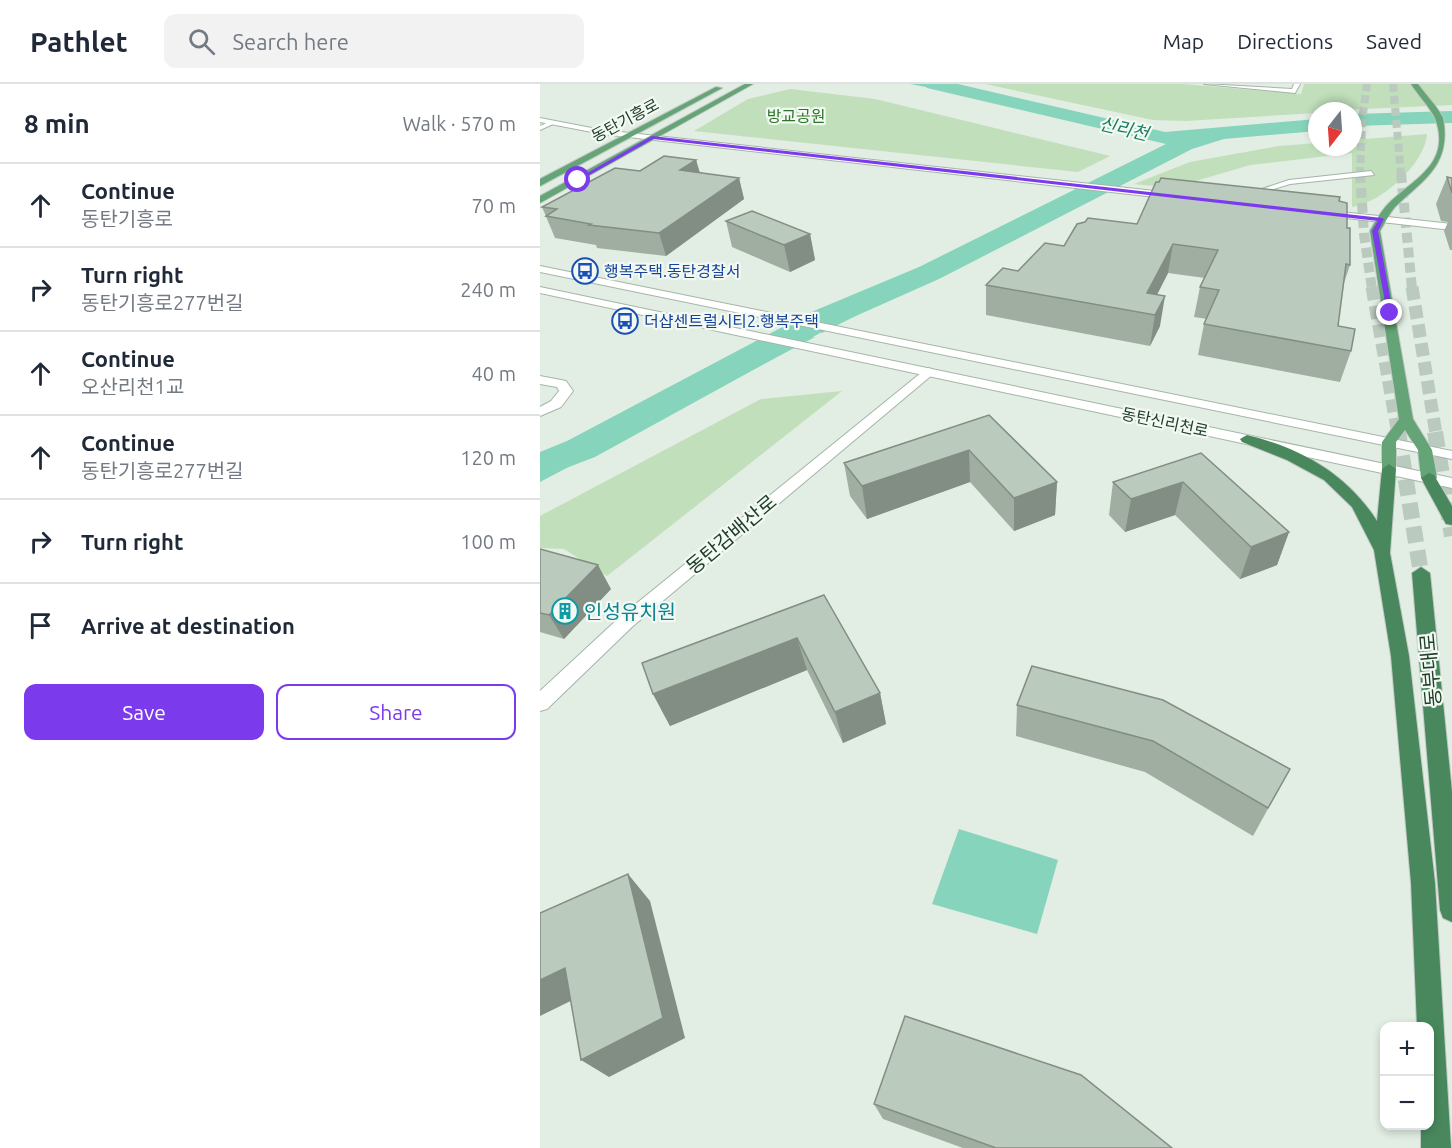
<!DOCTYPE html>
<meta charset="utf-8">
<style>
body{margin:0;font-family:Ubuntu,"Noto Sans KR",sans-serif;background:#f2f2f3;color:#1f2937}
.controls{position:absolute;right:18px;bottom:18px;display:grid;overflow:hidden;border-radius:12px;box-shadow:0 3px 9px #0003}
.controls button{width:54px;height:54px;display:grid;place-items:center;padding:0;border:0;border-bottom:2px solid #e0e1e3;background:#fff;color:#1f2937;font:30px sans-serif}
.compass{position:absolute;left:768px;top:18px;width:54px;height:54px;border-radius:50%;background:#fff;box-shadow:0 3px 9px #0003;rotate:197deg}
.stop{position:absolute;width:18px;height:18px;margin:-14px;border:4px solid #7c3aed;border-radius:50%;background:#fff}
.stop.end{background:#7c3aed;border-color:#fff;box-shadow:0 2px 6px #0008}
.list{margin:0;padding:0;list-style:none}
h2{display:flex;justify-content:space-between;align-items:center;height:78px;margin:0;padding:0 24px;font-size:26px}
h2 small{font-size:20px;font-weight:400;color:#747a83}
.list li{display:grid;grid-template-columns:39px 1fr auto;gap:18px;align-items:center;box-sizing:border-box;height:84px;padding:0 24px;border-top:2px solid #e0e1e3}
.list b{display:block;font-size:22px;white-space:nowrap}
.list p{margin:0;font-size:20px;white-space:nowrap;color:#747a83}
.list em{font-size:20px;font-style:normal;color:#747a83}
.actions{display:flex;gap:12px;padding:18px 24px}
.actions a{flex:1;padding:14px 0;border:2px solid #7c3aed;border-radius:12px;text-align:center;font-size:21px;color:#7c3aed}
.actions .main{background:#7c3aed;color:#fff}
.icon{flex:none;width:33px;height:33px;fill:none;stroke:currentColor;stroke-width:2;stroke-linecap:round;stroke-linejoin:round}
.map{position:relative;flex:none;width:912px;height:1064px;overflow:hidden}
header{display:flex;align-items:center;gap:36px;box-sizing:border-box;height:84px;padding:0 30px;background:#fff;border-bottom:2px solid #e0e1e3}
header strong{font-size:28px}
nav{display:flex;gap:33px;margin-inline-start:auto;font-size:21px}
.search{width:420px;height:54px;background:#f2f2f3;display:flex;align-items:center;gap:15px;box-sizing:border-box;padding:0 21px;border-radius:12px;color:#747a83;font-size:22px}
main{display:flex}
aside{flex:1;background:#fff}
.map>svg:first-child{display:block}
.green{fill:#c0dfba}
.water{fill:#87d4bd}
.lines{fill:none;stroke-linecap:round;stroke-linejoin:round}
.river{fill:#87d4bd;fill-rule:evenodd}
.tertiary-tunnel-far3{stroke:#bbcabe;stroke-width:8;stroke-dasharray:8 4;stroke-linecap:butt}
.tertiary-tunnel-far2{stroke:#bbcabe;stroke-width:10;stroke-dasharray:10 5;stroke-linecap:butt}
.tertiary-tunnel-far1{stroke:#bbcabe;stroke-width:13;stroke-dasharray:13 6;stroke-linecap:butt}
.tertiary-tunnel{stroke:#bbcabe;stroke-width:16;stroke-dasharray:16 8;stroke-linecap:butt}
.trunk-tunnel-far3{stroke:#bbcabe;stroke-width:8;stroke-dasharray:8 4;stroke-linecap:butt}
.trunk-tunnel-far2{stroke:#bbcabe;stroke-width:10;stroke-dasharray:10 5;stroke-linecap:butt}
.trunk-tunnel-far1{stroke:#bbcabe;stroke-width:13;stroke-dasharray:13 6;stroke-linecap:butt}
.trunk-tunnel{stroke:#bbcabe;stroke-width:16;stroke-dasharray:16 8;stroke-linecap:butt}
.service-casing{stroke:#a4b5a7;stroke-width:2}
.minor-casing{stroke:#a4b5a7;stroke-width:2}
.tertiary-casing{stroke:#a4b5a7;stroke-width:2}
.primary-casing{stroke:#c1c9c3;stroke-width:2}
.trunk-casing{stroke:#c1c9c3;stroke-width:2}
.service{fill:#fff;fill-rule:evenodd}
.minor{fill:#fff;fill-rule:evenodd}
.tertiary{fill:#fff;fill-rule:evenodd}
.primary{fill:#64a477;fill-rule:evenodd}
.trunk{fill:#48885c;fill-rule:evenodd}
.wall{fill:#a0aea2}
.shaded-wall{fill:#828d84}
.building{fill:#bacabc;stroke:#828d84;stroke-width:1.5}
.route{fill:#7c3aed}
.labels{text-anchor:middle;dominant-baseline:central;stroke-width:4.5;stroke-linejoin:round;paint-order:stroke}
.far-park-label{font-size:16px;fill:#2e772a;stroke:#f2f9f3}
.far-street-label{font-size:16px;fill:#213e29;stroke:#f2f9f3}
.far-transit-label{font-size:16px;fill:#164399;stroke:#f2f9f3;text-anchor:start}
.far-water-label{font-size:18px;font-style:italic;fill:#197c60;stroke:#f2f9f3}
.street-label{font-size:20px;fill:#213e29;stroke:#f2f9f3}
.culture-label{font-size:20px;fill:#0d838f;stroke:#f2f9f3;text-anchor:start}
</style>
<header>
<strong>Pathlet</strong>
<div class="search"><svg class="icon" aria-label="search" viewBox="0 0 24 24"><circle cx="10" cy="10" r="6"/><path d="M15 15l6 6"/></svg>Search here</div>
<nav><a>Map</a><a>Directions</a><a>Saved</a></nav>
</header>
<main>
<aside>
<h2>8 min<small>Walk · 570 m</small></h2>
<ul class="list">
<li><svg class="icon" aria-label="ahead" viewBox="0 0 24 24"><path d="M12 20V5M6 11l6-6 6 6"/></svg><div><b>Continue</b><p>동탄기흥로</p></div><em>70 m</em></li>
<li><svg class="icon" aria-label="right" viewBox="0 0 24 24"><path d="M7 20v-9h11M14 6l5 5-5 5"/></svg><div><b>Turn right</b><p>동탄기흥로277번길</p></div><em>240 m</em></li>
<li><svg class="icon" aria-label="ahead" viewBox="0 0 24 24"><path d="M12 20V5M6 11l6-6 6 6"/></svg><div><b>Continue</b><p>오산리천1교</p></div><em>40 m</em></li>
<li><svg class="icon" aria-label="ahead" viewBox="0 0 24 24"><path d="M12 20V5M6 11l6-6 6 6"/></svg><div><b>Continue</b><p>동탄기흥로277번길</p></div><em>120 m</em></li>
<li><svg class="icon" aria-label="right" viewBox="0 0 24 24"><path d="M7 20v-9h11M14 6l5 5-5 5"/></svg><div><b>Turn right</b></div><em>100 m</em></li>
<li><svg class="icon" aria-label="arrive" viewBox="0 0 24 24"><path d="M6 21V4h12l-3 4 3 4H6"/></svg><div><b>Arrive at destination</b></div></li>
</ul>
<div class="actions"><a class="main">Save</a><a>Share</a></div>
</aside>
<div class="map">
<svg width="912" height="1064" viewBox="0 0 912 1064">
<rect width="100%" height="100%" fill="#e2ede3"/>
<g class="green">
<path d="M 445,0 L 643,0 L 761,10 L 764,0 L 912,0 L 912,21 L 777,27 L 777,29 L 646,37 L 613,36 Z"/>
<path d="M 250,5 L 335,15 L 570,72 L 538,88 L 154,47 L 208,15 Z"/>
<path d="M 887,50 C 885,80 841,119 812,123 L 812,69 L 710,81 L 632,104 L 594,100 L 650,78 L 739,62 L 777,59 L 777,63 L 813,63 L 813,56 Z"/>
<path d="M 302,307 L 67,492 L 24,465 L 0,464 L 0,432 L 221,315 Z"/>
</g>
<g class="water">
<path d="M 370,0 L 402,0 L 488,20 L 577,46 L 638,58 L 684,48 L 777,40 L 777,43 L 695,51 L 644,65 L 567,102 L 564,102 L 631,65 L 633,60 L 434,12 Z"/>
<path d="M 555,106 L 560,107 L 282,249 L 279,247 Z"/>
<path d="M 265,253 L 275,253 L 0,398 L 0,393 Z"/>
<path d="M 419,745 L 518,776 L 497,850 L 392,820 Z"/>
</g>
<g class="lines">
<g class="river">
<path d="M 385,0 L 418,0 L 625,48 L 777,35 L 777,47 L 684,55 L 652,65 L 399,195 L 291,243 L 55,373 L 0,394 L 0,368 L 27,357 L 269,229 L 379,183 L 626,60 L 387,4 Z"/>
<path d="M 912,27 L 912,39 L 813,42 L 813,30 Z"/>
</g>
<path class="tertiary-tunnel-far3" d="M 820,91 L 822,37 L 827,0"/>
<path class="tertiary-tunnel-far2" d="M 820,89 L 824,150 L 832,205"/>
<path class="tertiary-tunnel-far1" d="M 832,203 L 858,350"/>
<path class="tertiary-tunnel" d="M 858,348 L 881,489"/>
<path class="trunk-tunnel-far3" d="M 853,0 L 861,91"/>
<path class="trunk-tunnel-far2" d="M 861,89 L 872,205"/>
<path class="trunk-tunnel-far1" d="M 872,203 L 896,350"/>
<path class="trunk-tunnel" d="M 895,348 L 912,452"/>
<g class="service-casing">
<g id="service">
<path d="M 11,37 L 13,40 L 0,46 L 0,42 Z"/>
<path d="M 831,87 L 834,91 L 750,100 L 705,114 L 701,112 L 749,96 Z"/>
</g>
</g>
<g class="minor-casing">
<g id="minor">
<path d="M 664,0 L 752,5 L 754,0 L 760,0 L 755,9 Z"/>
<path d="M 387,284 L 392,285 L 392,291 L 93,542 L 7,625 L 0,627 L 0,607 L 81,532 Z"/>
<path d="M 0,292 L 26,297 L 33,307 L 21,323 L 0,332 L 0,323 L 11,317 L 19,307 L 17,303 L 0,300 Z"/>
</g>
</g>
<g class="tertiary-casing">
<g id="tertiary">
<path d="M 0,34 L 62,46 L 633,109 L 638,112 L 633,115 L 62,50 L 0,38 Z"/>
<path d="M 783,126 L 912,140 L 912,146 L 780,131 L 780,127 Z"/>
<path d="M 0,182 L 912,367 L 912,375 L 0,188 Z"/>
<path d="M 0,203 L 912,394 L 912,404 L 0,209 Z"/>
</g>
</g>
<g class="primary-casing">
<g id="primary">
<path d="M 205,0 L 213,0 L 0,119 L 0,112 Z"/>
<path d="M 871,0 L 878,0 C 886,11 897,22 903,34 C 912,81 883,96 855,123 C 849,130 845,139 840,147 L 873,335 L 892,366 L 897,394 L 889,399 L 881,394 L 878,366 L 865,346 L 856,358 L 856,385 L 849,390 L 842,385 L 842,358 L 859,335 L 830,147 C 835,138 841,127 848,120 C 874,94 912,80 895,34 C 889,22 878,11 871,0 Z"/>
<path d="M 176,3 L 182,4 L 0,102 L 0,95 Z"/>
</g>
</g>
<g class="trunk-casing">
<g id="trunk">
<path d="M 707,351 C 761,364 807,390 837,437 L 842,385 L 849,380 L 856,385 L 850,469 L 869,572 L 895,799 L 911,1064 L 881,1064 L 881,1042 L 890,1042 L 890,942 L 877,942 L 871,799 L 851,572 L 834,466 L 812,423 L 784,396 L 747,376 L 702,358 L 700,355 Z"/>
<path d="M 889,389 L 894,391 L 912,422 L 912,441 L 906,440 L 881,394 Z"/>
<path d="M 881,483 L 890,489 L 912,708 L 912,838 L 903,834 L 900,826 L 872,489 Z"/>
</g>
</g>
<use href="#service" class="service"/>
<use href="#minor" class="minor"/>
<use href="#tertiary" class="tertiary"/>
<use href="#primary" class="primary"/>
<use href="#trunk" class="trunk"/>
</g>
<g class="wall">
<path d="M 156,76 L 160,89 L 199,94 L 204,115 L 126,172 L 57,164 L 56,161 L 15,154 L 2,123 L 100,87 Z"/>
<path d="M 907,93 L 912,94 L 912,166 L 910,166 L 904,147 L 908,138 L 901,137 L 896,120 Z"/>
<path d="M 799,117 L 807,144 L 810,181 L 804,199 L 798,242 L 811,267 L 800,298 L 658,271 L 664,240 L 667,235 L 654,233 L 660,203 L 665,194 L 628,189 L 617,211 L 620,242 L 610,262 L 446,231 L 446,201 L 478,187 L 524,162 L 597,140 Z"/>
<path d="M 186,137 L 270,150 L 275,176 L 250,188 L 192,163 Z"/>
<path d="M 449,331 L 517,398 L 515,431 L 474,447 L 430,398 L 327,435 L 310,412 L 304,379 Z"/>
<path d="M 661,369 L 749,448 L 737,481 L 700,495 L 635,431 L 585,448 L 569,431 L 573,398 Z"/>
<path d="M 0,465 L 71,505 L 24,555 L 0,548 Z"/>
<path d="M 284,511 L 340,609 L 346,640 L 303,659 L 267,586 L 130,642 L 113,610 Z"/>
<path d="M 477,621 L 750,685 L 713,752 L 605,688 L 476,652 Z"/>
<path d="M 334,1020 L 632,1064 L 423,1064 L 343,1035 Z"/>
</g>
<g class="shaded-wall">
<path d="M 156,76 L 162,97 L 140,86 Z"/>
<path d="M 199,94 L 204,115 L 126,172 L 119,149 Z"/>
<path d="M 270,150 L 275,176 L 250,188 L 244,161 Z"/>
<path d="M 633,160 L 628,189 L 607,230 L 607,209 Z"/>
<path d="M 625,212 L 620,242 L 610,262 L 615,231 Z"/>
<path d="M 429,366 L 430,398 L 327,435 L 322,402 Z"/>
<path d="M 517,398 L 515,431 L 474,447 L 474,414 Z"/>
<path d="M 643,398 L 635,431 L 585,448 L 591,415 Z"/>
<path d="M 749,448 L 737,481 L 700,495 L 711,463 Z"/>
<path d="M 58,481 L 71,505 L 24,555 L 9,531 Z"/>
<path d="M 257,554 L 267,586 L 130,642 L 113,610 Z"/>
<path d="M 340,609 L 346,640 L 303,659 L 295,628 Z"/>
<path d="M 88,790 L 110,817 L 145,954 L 69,993 L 41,976 Z"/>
<path d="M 25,884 L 53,906 L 0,932 L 0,896 Z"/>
</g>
<g class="building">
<path d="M 124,72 L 156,76 L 140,86 L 199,94 L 119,149 L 49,141 L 51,140 L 6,132 L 17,125 L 2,123 L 75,84 L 100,87 Z"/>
<path d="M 907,93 L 912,94 L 912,109 Z"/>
<path d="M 621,94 L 800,113 L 799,117 L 807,119 L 807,144 L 810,144 L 810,181 L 806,180 L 798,242 L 815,245 L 811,267 L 664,240 L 679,206 L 660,203 L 678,166 L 633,160 L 607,209 L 625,212 L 615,231 L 446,201 L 463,184 L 478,187 L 505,159 L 524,162 L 537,140 L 545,138 L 548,134 L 597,140 L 616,98 L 619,98 Z"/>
<path d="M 212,127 L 270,150 L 244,161 L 186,137 Z"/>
<path d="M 449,331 L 517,398 L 474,414 L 429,366 L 322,402 L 304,379 Z"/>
<path d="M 661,369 L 749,448 L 711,463 L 643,398 L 591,415 L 573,398 Z"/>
<path d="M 0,465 L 58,481 L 9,531 L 0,529 Z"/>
<path d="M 284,511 L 340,609 L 295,628 L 257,554 L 113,610 L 102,579 Z"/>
<path d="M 492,582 L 623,616 L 750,685 L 728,724 L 613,657 L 477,621 Z"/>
<path d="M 88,790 L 123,934 L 41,976 L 25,884 L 0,896 L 0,829 Z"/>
<path d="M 365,932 L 541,991 L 632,1064 L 456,1064 L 334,1020 Z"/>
</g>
<path class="route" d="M 112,52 L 842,134 L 844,135 L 838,147 L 853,229 L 847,229 L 832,147 L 838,137 L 113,55 L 39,97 L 35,96 Z"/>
<defs>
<g id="bus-ring" transform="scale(1.35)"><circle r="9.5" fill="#f2f9f3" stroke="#1a4fb4" stroke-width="1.5"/><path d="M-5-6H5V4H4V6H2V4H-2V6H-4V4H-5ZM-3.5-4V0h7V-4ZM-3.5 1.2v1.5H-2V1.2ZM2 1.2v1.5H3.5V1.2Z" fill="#1a4fb4"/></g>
<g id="building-ring" transform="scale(1.35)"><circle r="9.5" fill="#f2f9f3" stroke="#0f9aa8" stroke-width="1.5"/><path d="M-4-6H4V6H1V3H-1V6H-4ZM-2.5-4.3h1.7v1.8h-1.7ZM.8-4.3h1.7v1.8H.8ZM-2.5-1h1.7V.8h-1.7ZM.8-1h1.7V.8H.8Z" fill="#0f9aa8"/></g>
</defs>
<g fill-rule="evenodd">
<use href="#bus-ring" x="45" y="187"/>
<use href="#bus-ring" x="85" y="237"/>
<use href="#building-ring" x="25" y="527"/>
</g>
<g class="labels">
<g class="far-park-label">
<text x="256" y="32">방교공원</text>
</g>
<g class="far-street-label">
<text transform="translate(85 36) rotate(-28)">동탄기흥로</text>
<text transform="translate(625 338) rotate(12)">동탄신리천로</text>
</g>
<g class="far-transit-label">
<text x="64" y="187">행복주택.동탄경찰서</text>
<text x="104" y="237">더샵센트럴시티2.행복주택</text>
</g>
<g class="far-water-label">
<text transform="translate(584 44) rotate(13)">신리천</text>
</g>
<g class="street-label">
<text transform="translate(191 450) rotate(-40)">동탄감배산로</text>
<text transform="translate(890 586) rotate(-95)">동부대로</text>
</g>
<g class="culture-label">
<text x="44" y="527">인성유치원</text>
</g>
</g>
</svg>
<div class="controls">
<button>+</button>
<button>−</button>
</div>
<svg class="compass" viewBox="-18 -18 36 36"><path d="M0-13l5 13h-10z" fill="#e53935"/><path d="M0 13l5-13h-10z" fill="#747a83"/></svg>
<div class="stop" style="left:38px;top:96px"></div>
<div class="stop end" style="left:850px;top:229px"></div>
</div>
</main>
